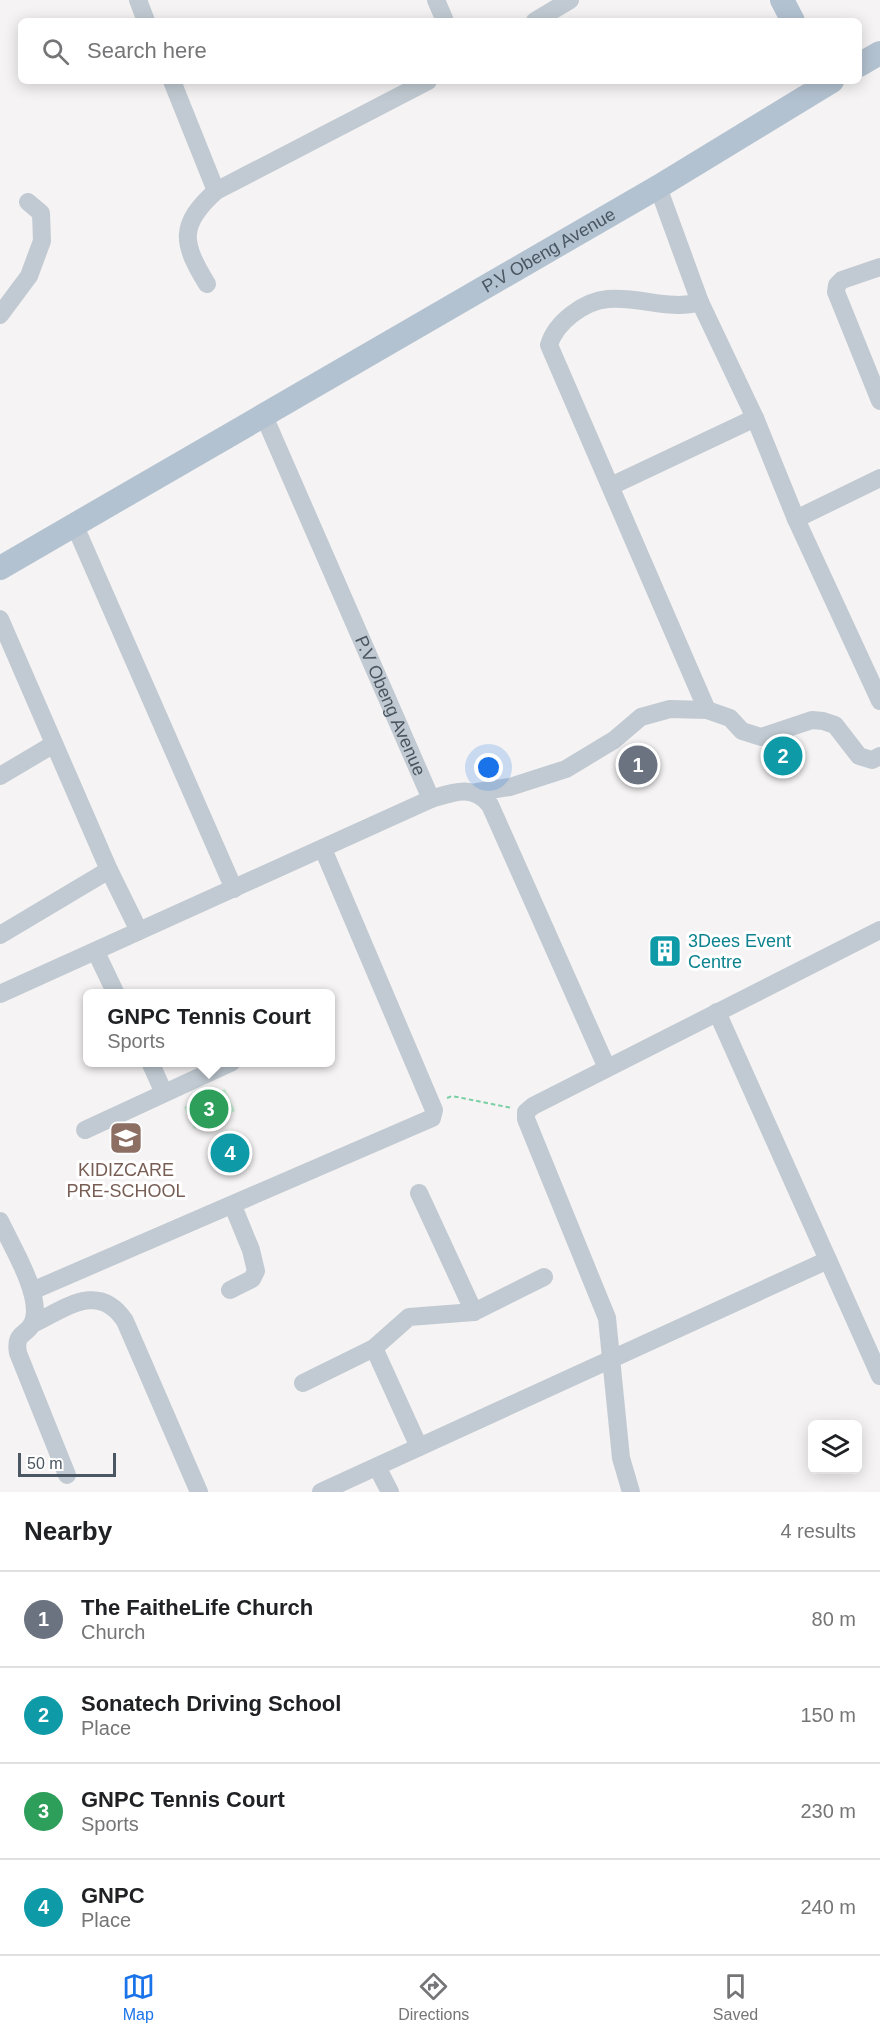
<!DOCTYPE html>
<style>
body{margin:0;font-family:Arial,sans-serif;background:#f2f2f2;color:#202124}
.controls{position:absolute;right:18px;bottom:18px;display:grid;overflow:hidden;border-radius:9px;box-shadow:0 3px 15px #0003}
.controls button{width:54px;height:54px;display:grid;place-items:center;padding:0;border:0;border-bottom:2px solid #e0e0e0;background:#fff;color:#202124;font:30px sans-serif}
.scale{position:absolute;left:18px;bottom:15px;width:98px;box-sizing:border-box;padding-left:6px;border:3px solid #4a5661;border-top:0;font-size:16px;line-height:21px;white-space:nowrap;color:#4a5661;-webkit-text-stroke:4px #fff;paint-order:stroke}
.you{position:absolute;left:489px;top:768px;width:21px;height:21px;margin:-15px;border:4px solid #fff;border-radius:50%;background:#1a73e8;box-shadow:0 0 0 9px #1a73e833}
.badge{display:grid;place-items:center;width:39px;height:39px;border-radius:50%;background:#1a73e8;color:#fff;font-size:20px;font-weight:700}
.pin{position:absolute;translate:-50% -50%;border:3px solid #fff;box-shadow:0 2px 6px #0006}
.popup{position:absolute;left:83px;top:989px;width:252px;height:78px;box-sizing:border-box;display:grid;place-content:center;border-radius:9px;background:#fff;filter:drop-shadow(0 2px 4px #0005);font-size:20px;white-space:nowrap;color:#757577}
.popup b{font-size:22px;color:#202124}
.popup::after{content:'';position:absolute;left:50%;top:100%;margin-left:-12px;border:12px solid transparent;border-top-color:#fff}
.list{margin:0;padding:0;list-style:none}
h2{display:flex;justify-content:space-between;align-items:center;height:78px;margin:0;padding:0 24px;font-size:26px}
h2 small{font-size:20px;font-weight:400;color:#757577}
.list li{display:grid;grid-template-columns:39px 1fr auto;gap:18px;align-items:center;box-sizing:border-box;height:96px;padding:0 24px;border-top:2px solid #e0e0e0}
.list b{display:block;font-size:22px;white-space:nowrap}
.list p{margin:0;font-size:20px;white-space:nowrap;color:#757577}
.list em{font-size:20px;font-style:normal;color:#757577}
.icon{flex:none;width:33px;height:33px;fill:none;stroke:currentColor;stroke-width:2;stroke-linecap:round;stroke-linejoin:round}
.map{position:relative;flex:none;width:880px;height:1492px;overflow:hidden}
.search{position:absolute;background:#fff;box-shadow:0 3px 15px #0003;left:18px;right:18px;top:18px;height:66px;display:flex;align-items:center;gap:15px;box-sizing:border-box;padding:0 21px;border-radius:9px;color:#757577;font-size:22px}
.sheet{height:462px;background:#fff}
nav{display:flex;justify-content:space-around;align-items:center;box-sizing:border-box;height:84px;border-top:2px solid #e0e0e0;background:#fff;font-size:16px;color:#757577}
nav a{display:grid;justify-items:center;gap:3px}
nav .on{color:#1a73e8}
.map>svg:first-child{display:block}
.green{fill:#c3f1d5}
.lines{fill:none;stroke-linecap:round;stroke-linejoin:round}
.path{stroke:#7ad0a6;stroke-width:2;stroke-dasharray:4.5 3;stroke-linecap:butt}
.minor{stroke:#c1cad2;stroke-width:18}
.major{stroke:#b3c2d1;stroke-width:24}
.labels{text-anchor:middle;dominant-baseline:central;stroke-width:6;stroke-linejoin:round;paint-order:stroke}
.street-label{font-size:18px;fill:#4a5661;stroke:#fff}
.culture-label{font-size:18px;fill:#0d838f;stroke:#fff;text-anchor:start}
.education-label{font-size:18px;fill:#785e54;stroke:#fff}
</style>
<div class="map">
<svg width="880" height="1492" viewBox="0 0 880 1492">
<rect width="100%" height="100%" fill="#f5f3f3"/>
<path class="green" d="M 225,1089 L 235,1111 L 194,1129 L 184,1107 Z"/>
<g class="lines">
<path class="path" d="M 447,1098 L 452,1096 L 512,1108"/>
<g class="minor">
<path d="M 138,0 L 146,21"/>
<path d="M 436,0 L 445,21"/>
<path d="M 535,21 L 570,0"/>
<path d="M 172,81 L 216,191"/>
<path d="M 658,187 L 700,302 L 755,418 L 796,519 L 880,701"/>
<path d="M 880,267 L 842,280 L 837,285 L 836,292 L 880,401"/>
<path d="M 207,284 C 182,243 178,225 216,191 L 428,81"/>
<path d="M 700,302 C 669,311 640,296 608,299 C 584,301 556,322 549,345 L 707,710"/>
<path d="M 0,315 L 29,276 L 42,241 L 41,213 L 28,202"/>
<path id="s1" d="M 264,416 L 431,799"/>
<path d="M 611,486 L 755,418"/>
<path d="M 796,519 L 880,478"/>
<path d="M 75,526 L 234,889"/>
<path d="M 0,619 L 109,870 L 139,931"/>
<path d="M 0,776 L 54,744"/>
<path d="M 477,792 L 510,787 L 566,769 L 614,740 L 641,717 L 670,709 L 707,710 L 730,718 L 742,731 L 761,737 L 812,720 L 823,721 L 835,725 L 859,756 L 872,760 L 880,756"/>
<path d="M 0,935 L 109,870"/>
<path d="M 96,952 L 116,994"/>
<path d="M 0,994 L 431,799 C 454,792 473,784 490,805 L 607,1068"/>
<path d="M 717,1012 L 880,1376"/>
<path d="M 150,1062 L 164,1093"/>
<path d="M 85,1130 L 232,1062"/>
<path d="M 419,1193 L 474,1312"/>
<path d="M 0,1221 C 11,1245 43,1296 33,1322 C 28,1336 14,1331 18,1353 L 67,1475"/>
<path d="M 230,1290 L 252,1279 L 256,1271 L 251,1250 L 233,1206"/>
<path d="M 32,1291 L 432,1118 L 434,1110 L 323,849"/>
<path d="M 33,1324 C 66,1308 99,1281 125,1321 L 199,1492"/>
<path d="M 374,1348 L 419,1447"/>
<path d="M 303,1383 L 374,1348 L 409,1317 L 474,1312 L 544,1277"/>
<path d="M 377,1467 L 390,1492"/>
<path d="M 321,1492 L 828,1260"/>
<path d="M 631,1492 L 621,1458 L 607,1318 L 526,1119 L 526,1112 L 533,1106 L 880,930"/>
</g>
<g class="major">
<path d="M 782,0 L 793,21"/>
<path d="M 859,65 L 880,53"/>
<path id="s2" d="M 0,568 L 658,187 L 832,81"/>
</g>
</g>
<defs>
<g id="building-square" transform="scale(1.725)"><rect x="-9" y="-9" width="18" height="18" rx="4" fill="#0f9aa8" stroke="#fff"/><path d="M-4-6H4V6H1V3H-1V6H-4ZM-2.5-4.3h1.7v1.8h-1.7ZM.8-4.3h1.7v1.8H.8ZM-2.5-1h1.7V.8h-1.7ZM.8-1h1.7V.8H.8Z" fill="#fff"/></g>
<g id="school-square" transform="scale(1.725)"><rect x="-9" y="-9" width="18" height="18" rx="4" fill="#8d6e63" stroke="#fff"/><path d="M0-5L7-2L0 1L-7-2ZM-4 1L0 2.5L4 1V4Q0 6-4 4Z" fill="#fff"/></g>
</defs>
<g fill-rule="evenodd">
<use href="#building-square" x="665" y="951"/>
<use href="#school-square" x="126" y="1138"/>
</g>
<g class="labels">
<g class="street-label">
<text stroke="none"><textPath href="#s2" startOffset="634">P.V Obeng Avenue</textPath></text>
<text stroke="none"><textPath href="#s1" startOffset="316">P.V Obeng Avenue</textPath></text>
</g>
<g class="culture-label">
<text x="688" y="941">3Dees Event<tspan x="688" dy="21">Centre</tspan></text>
</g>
<g class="education-label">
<text x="126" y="1170">KIDIZCARE<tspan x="126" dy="21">PRE-SCHOOL</tspan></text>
</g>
</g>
</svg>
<div class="controls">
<button><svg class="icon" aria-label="layers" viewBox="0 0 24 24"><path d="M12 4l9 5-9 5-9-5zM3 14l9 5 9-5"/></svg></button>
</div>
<div class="scale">50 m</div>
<div class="you"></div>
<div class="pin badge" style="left:638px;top:765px;background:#6b7280">1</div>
<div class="pin badge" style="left:783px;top:756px;background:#0f9aa8">2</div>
<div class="pin badge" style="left:209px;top:1109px;background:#2e9e5b">3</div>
<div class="popup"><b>GNPC Tennis Court</b>Sports</div>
<div class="pin badge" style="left:230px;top:1153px;background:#0f9aa8">4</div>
<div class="search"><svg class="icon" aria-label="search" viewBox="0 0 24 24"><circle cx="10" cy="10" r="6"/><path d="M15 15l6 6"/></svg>Search here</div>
</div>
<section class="sheet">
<h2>Nearby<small>4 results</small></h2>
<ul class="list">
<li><span class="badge" style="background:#6b7280">1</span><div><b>The FaitheLife Church</b><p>Church</p></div><em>80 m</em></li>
<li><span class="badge" style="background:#0f9aa8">2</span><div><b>Sonatech Driving School</b><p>Place</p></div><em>150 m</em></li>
<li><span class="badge" style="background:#2e9e5b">3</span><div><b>GNPC Tennis Court</b><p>Sports</p></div><em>230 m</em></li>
<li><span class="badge" style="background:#0f9aa8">4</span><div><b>GNPC</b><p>Place</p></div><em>240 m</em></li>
</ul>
</section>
<nav>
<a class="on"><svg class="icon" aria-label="map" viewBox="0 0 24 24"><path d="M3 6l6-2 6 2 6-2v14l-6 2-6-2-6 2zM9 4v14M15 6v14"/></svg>Map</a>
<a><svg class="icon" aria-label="directions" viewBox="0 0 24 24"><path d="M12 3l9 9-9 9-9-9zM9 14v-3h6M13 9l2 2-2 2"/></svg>Directions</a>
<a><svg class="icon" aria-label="saved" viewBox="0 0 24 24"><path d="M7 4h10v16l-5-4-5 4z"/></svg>Saved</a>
</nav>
